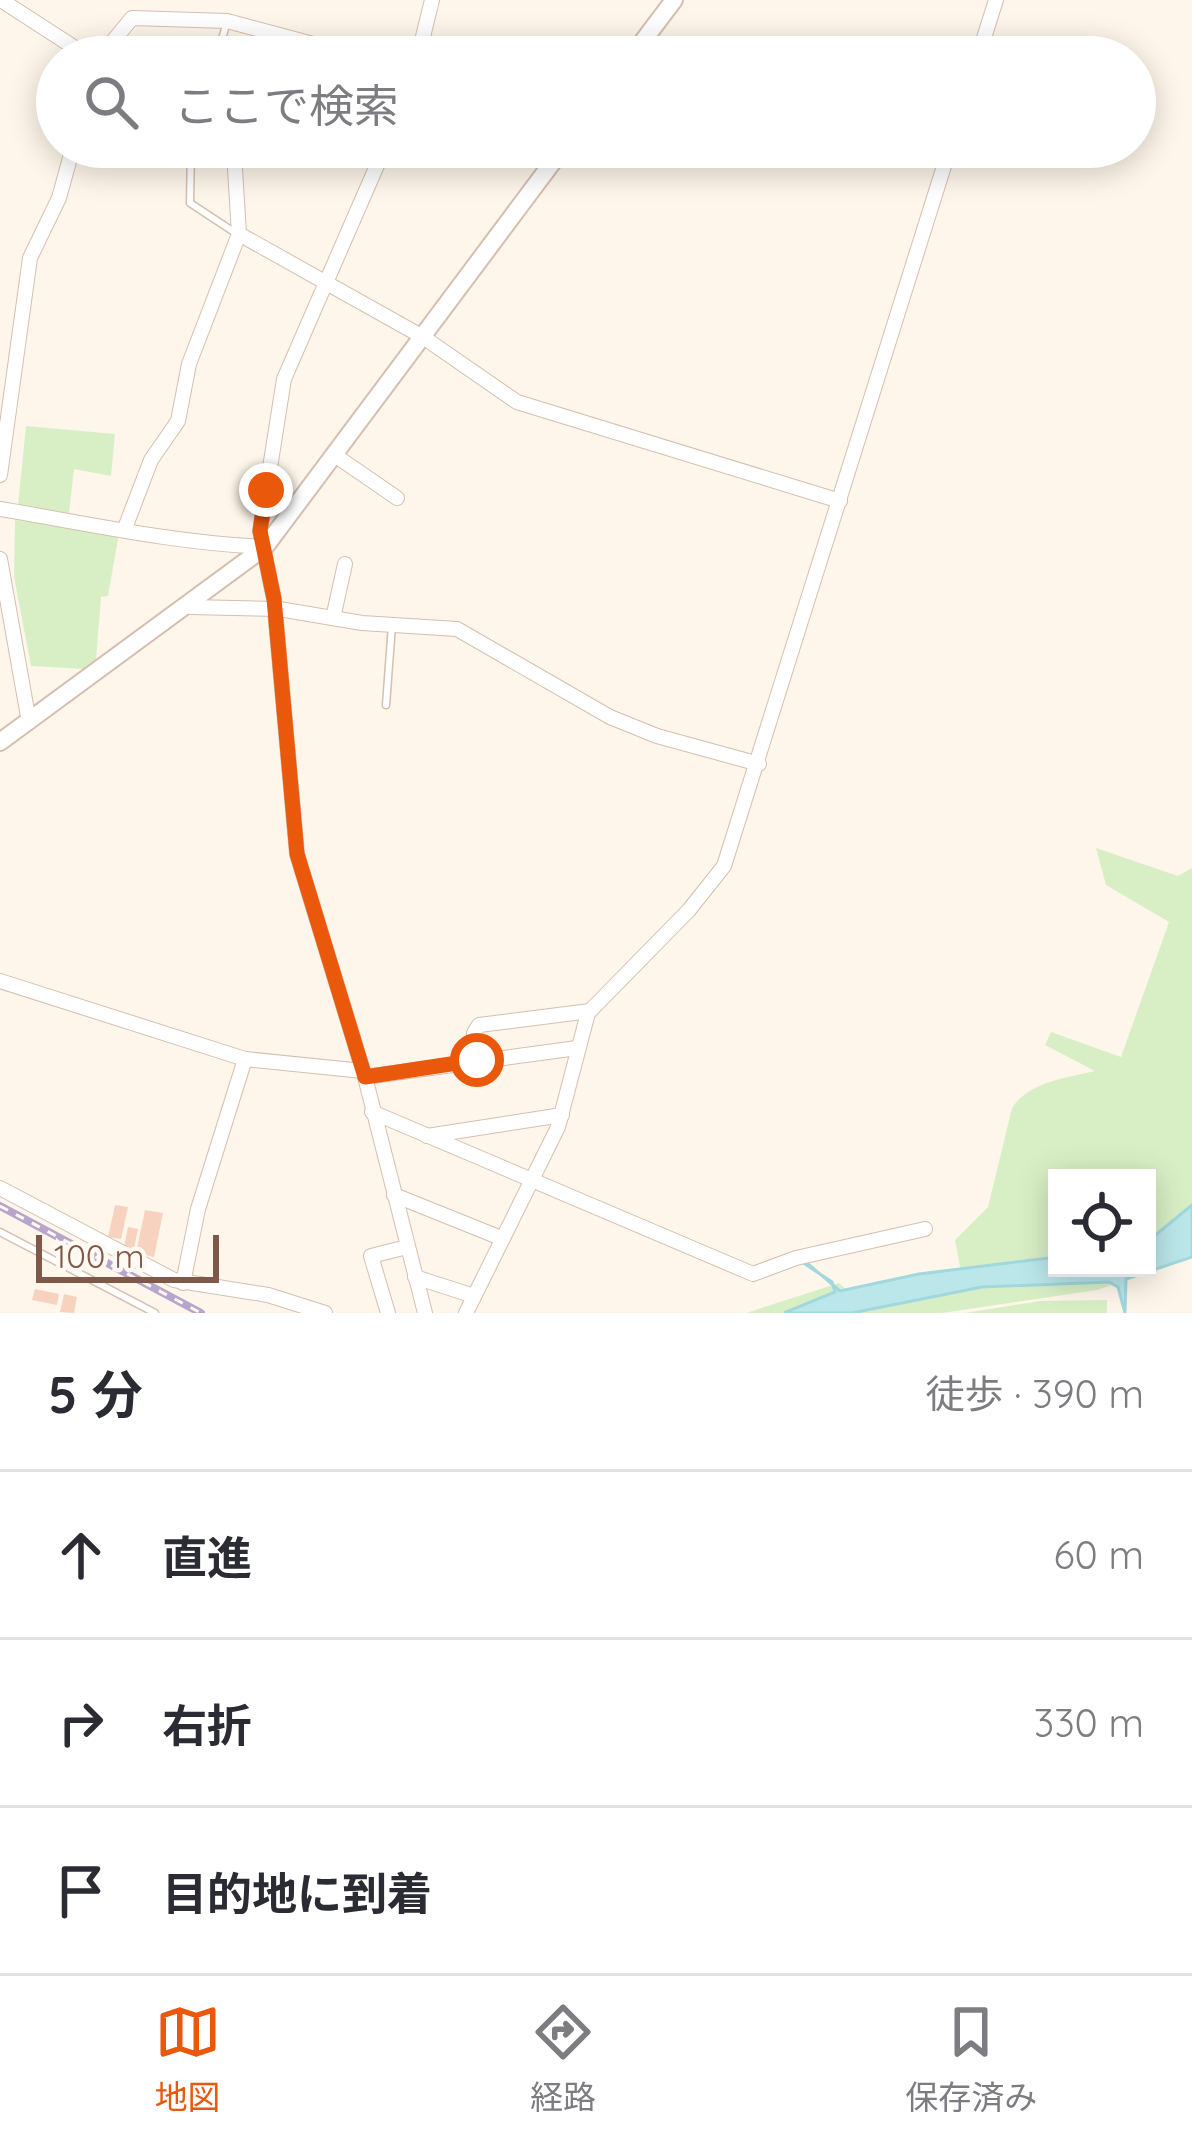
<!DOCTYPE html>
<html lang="ja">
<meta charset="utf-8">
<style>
body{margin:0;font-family:Quicksand,"Noto Sans JP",sans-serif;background:#f2f2f3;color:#2b2b33}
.controls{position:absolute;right:36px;bottom:36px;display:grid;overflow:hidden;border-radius:0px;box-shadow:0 6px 30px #0003}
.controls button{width:108px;height:108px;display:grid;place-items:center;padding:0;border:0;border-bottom:3px solid #e1e1e2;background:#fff;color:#2b2b33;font:60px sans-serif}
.scale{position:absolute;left:36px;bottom:30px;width:183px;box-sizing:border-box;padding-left:12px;border:6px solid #7e5949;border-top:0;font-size:33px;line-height:42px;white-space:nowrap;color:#7e5949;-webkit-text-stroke:9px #fff9f3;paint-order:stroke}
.stop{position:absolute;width:36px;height:36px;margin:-27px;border:9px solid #ea580c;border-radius:50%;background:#fff}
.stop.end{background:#ea580c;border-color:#fff;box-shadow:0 3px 12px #0008}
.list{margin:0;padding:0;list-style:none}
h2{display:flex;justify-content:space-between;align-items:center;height:156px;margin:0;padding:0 48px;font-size:51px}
h2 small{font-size:39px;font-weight:400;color:#7c7c81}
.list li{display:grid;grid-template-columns:78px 1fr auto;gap:36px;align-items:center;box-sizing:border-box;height:168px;padding:0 48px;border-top:3px solid #e1e1e2}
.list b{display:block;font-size:45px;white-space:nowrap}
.list em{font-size:39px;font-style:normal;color:#7c7c81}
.icon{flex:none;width:66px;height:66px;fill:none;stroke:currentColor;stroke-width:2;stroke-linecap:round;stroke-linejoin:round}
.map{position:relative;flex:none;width:1192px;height:1313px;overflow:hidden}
.search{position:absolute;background:#fff;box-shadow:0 6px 30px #0003;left:36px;right:36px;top:36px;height:132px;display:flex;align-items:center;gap:30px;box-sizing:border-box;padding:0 42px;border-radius:66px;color:#7c7c81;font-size:45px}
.sheet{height:660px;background:#fff}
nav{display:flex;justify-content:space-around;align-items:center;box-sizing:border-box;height:168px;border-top:3px solid #e1e1e2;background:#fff;font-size:33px;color:#7c7c81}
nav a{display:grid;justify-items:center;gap:6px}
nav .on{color:#ea580c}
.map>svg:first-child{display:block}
.green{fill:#d8efc6;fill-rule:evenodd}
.water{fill:#bbe7eb;stroke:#a0d8de;stroke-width:3}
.building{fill:#f7d2be}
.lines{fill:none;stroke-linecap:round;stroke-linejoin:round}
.service-casing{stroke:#d5bfb0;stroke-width:9}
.minor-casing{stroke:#d5bfb0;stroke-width:16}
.tertiary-casing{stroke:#d5bfb0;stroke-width:20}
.service{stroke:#fff;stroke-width:6}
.minor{stroke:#fff;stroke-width:14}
.tertiary{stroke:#fff;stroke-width:16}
.rail-casing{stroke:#b8a5cc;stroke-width:8}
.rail{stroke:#fff9f3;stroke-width:3;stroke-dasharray:9;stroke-linecap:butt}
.route{stroke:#ea580c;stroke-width:15}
</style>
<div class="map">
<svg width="1192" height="1313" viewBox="0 0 1192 1313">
<rect width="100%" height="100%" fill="#fef6ea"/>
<g class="green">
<path d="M 26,426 L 115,434 L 111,476 L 74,469 L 69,513 L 18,505 Z"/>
<path d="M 15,520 L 119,533 L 108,596 L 101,597 L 96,660 L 85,669 L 31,666 L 14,577 Z"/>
<path d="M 1096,848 L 1178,876 L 1192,868 L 1192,1258 L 1097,1290 L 942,1313 L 746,1313 L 839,1283 L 870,1311 L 972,1289 L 960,1267 L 955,1240 L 988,1207 L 1012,1108 C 1029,1082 1065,1078 1095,1071 L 1045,1045 L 1051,1032 L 1121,1057 L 1169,922 L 1106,885 ZM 1057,1178 L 1147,1178 L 1147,1268 L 1057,1268 Z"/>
<path d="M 1107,1300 L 1107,1313 L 965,1313 L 1040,1301 Z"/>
</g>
<path class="water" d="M 1192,1205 L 1192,1257 L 1126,1279 L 1125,1313 L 1118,1287 L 1109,1282 L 982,1287 L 852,1313 L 784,1313 L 835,1292 L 832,1282 L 805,1264 L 807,1263 L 840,1291 L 919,1274 L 1057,1257 L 1057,1268 L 1147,1268 L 1147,1242 Z"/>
<g class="building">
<path d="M 115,1205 L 128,1207 L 121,1239 L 108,1237 Z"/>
<path d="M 145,1210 L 163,1213 L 154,1257 L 136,1253 Z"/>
<path d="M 128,1227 L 138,1229 L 134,1249 L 124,1247 Z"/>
<path d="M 35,1289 L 59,1294 L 57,1305 L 32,1300 Z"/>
<path d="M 64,1294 L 77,1297 L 74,1313 L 60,1312 Z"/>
</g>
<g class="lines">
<g class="service-casing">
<g id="service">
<path d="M 217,57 L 226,25"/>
<path d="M 191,147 L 190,203 L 234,232"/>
<path d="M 225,147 L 232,166"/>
<path d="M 386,705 L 392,625"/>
<path d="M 0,1232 L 155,1313"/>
</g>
</g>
<g class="minor-casing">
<g id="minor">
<path d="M 1,0 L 89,57"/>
<path d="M 100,57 L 132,18 L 227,21 L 362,57"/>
<path d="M 418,57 L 432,0"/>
<path d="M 978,57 L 996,0"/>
<path d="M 385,147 L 284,379 L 260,531 L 274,599 L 297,854 L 365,1077 L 425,1313"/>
<path d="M 239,234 L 423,337 L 517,402 L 840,501"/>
<path d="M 336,456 L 397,498"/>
<path d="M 0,475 L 30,258 L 59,198 L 73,147"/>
<path d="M 0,509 C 90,524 174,543 265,547"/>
<path d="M 125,528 L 151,460 L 178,421 L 189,364 L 239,234 L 235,169"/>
<path d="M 0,559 L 29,722"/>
<path d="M 190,607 L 279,609 L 362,623 L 457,629 L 610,717 L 657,736 L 759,764"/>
<path d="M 333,618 L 345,564"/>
<path d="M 0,981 L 245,1059 L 363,1071"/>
<path d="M 477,1060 L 474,1033 L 479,1025 L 590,1011"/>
<path d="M 365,1077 L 577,1048"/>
<path d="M 372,1112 L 753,1274 L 796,1258 L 925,1229"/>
<path d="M 427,1136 L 562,1115"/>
<path d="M 0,1188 L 174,1280 L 268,1295 L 325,1313"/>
<path d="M 394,1195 L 501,1238"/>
<path d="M 415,1277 L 474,1296"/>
<path d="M 183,1283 L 198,1209 L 245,1059"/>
<path d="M 388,1313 L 371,1256 L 407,1247"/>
<path d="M 466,1313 L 558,1127 L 588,1013 L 689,910 L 724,866 L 950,147"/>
</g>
</g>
<g class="tertiary-casing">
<g id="tertiary">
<path d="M 631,57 L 674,0"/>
<path d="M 0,742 L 265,547 L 564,147"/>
</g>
</g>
<use href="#service" class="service"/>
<use href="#minor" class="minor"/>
<use href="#tertiary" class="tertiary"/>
<g class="rail-casing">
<path id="rail" d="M 0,1206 L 201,1313"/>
</g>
<use href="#rail" class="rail"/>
</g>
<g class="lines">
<path class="route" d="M 266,490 L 260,531 L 274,599 L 297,854 L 365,1077 L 477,1060"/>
</g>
</svg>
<div class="controls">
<button><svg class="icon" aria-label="locate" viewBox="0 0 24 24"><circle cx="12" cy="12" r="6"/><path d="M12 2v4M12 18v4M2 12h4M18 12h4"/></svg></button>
</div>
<div class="scale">100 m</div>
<div class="stop" style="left:477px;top:1060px"></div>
<div class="stop end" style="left:266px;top:490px"></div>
<div class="search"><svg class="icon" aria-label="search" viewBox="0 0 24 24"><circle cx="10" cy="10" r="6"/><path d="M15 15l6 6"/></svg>ここで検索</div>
</div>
<section class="sheet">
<h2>5 分<small>徒歩 · 390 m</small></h2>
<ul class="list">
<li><svg class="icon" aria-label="ahead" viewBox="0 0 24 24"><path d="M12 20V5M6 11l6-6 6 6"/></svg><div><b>直進</b></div><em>60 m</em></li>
<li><svg class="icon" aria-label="right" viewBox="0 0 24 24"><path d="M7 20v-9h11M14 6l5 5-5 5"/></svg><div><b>右折</b></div><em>330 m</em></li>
<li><svg class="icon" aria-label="arrive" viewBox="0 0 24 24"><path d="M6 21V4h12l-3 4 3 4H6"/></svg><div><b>目的地に到着</b></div></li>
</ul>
</section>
<nav>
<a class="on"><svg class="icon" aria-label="map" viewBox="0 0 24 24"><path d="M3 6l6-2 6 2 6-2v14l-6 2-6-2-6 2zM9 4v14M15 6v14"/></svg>地図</a>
<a><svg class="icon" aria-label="directions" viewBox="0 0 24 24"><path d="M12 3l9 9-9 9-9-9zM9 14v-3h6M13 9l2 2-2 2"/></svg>経路</a>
<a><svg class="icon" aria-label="saved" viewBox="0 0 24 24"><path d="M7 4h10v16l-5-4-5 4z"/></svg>保存済み</a>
</nav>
